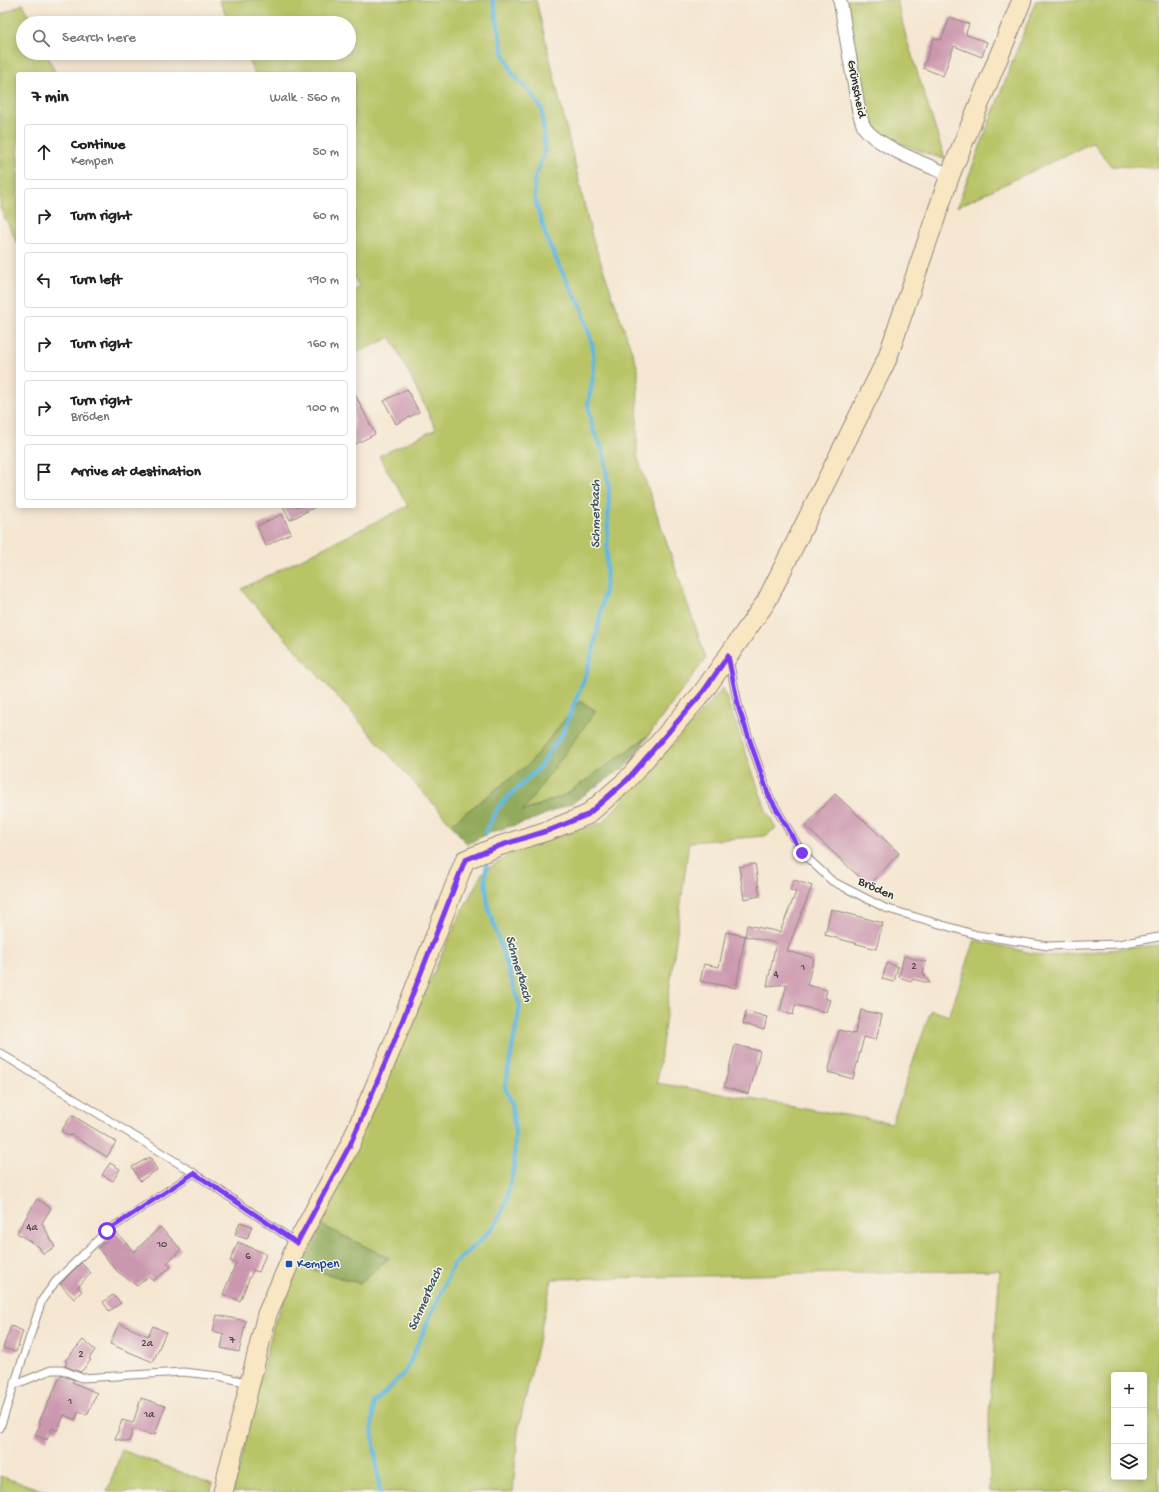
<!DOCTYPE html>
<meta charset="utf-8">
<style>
body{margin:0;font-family:"Gochi Hand",sans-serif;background:#f2f2f2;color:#202124}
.controls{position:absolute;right:12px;bottom:12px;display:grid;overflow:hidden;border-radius:4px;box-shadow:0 2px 10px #0003}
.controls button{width:36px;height:36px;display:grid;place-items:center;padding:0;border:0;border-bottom:1px solid #e0e0e0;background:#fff;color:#202124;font:20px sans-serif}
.stop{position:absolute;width:12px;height:12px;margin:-9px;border:3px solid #7c3aed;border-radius:50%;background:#fff}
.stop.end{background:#7c3aed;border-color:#fff;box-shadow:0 1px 4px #0008}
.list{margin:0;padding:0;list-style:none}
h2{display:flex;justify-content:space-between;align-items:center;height:52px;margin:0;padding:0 16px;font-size:17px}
h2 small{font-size:13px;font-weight:400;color:#757577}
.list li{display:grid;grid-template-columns:26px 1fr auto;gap:12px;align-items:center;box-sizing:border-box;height:56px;margin:0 8px 8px;padding:0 8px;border:1px solid #e0e0e0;border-radius:4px}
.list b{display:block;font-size:15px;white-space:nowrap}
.list p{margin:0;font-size:13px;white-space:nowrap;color:#757577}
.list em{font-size:13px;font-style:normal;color:#757577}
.icon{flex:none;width:22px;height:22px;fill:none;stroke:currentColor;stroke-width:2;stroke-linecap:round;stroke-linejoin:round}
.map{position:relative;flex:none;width:1159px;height:1492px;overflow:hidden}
.search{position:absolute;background:#fff;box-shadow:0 2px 10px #0003;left:16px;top:16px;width:340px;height:44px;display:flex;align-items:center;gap:10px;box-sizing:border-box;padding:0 14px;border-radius:22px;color:#757577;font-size:15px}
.panel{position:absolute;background:#fff;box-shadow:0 2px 10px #0003;left:16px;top:72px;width:340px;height:436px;border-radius:4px}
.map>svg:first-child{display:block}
.green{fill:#b8c466;stroke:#727848;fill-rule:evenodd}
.forest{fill:#92aa5b;stroke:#5e6a43}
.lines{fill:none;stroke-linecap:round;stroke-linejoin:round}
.stream{stroke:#62b7de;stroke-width:4.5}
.building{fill:#cb97ae}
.lane-casing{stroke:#90887e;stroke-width:9}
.street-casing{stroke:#90887e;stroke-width:15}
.secondary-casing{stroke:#90887e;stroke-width:21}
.lane{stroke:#fff;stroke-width:7}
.street{stroke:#fff;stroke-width:13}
.secondary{stroke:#f9e7c3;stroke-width:19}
.route{stroke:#7c3aed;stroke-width:5}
.transit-dot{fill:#1a4fb4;stroke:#f7f3e8;stroke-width:1.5}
.labels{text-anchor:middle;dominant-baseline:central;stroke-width:3;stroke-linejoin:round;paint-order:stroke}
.number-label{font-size:11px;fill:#53464c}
.street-label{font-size:13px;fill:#2b2b2b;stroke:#f7f3e8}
.transit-label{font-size:13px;fill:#164399;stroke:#f7f3e8;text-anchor:start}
.water-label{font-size:14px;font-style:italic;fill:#3c5561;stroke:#f7f3e8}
</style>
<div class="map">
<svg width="1159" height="1492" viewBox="0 0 1159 1492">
<rect width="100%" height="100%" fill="#f7f3e8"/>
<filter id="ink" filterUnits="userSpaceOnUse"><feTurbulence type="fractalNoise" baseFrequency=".025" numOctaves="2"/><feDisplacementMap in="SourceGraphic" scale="8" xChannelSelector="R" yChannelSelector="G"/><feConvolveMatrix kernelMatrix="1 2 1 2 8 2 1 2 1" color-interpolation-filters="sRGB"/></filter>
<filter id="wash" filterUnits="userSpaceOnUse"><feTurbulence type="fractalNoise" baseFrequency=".012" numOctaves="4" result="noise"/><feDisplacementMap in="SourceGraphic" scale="16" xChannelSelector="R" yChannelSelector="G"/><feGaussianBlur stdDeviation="0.9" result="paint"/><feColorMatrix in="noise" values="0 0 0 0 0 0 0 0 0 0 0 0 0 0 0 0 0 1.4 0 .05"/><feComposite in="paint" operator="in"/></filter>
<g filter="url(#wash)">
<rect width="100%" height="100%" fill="#f5e6d1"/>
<g class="green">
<path d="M 219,0 L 536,0 L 592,237 L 638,369 L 637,456 L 706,658 L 648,736 L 565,795 L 521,812 L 596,711 L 580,701 L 529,764 L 451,824 L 241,589 L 408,506 L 379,456 L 436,429 L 391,337 L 354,354 L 354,290 L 359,288 L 354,278 L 354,74 L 255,74 L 245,53 L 349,53 L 349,23 L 230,23 Z"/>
<path d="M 847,0 L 897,0 L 906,37 L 945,159 L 934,156 L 881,136 L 867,113 Z"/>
<path d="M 1036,0 L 1159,0 L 1159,168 L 1111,166 L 1093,142 L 957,207 Z"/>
<path d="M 23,4 L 32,23 L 23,23 L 23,53 L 46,53 L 56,74 L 18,74 L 18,244 L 0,208 L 0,15 Z"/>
<path d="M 723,688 L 766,810 L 776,828 L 765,836 L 689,842 L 657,1083 L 892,1123 L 931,1010 L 949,1016 L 975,940 L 1045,956 L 1159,945 L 1159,1492 L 990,1492 L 989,1416 L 1000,1270 L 552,1279 L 518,1431 L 513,1492 L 233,1492 L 274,1323 L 298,1266 L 359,1283 L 389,1258 L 321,1225 L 454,927 L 482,873 L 519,848 L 602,823 ZM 1114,1375 L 1144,1375 L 1144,1477 L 1114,1477 Z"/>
<path d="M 122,1450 L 212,1484 L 211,1492 L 107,1492 Z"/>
<path d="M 0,1476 L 48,1492 L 0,1492 Z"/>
</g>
<g class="forest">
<path d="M 580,701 L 596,711 L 522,812 L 565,795 L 648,736 L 626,766 L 572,803 L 529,821 L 491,832 L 467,844 L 451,824 L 529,764 Z"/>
<path d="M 321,1225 L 389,1258 L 360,1283 L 298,1266 Z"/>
</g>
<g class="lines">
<g class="stream">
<path d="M 485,832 L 500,805 L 539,768 L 562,734 L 585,677 L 594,647 L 606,583 L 609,489 L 603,450 L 593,430 L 588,404 L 594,372 L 593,348 L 582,308 L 568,284 L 555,257 L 546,236 L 535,200 L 534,180 L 545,150 L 542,110 L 533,95 L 513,74 L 503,52 L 493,0"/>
<path d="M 380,1492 L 372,1429 L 374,1403 L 406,1371 L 453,1265 L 486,1235 L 497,1222 L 506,1201 L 514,1167 L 515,1131 L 511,1102 L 505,1087 L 520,1006 L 488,906 L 485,878 L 487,862"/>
</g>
</g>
<g id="blocks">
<g class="building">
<path d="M 950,17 L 969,24 L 966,33 L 967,35 L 987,42 L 982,57 L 954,46 L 943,76 L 923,68 L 934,38 L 941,40 Z"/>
<path d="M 407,389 L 419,412 L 396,424 L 384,401 Z"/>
<path d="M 354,392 L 375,434 L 354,445 Z"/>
<path d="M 283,506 L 317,506 L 290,520 Z"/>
<path d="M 282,514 L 291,533 L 266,546 L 257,526 Z"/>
<path d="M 835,794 L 899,853 L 869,886 L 805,826 Z"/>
<path d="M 755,864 L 760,896 L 744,899 L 739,867 Z"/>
<path d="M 794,880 L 812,886 L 787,951 L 814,958 L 807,985 L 827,990 L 825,998 L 830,1000 L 826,1012 L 795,1005 L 793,1015 L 780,1011 L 787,984 L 767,986 L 776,943 L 745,936 L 747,925 L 780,932 L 796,892 L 790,890 Z"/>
<path d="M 831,909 L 883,923 L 876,949 L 825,935 Z"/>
<path d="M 726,932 L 745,936 L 736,988 L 700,981 L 704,964 L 719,967 Z"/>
<path d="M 904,956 L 926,962 L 923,973 L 930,983 L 912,979 L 911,981 L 899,977 Z"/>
<path d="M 887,963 L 898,967 L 894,982 L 882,979 Z"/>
<path d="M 861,1010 L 882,1015 L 876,1040 L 864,1037 L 853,1079 L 828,1072 L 839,1030 L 855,1034 Z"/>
<path d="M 746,1011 L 767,1017 L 764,1030 L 743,1024 Z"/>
<path d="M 735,1045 L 760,1051 L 749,1094 L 724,1087 Z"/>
<path d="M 72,1115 L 116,1142 L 107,1157 L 72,1135 L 69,1136 L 61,1131 Z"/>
<path d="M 150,1157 L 157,1170 L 140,1181 L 132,1167 Z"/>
<path d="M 110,1163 L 120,1169 L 113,1181 L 102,1175 Z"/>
<path d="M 37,1199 L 51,1208 L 42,1223 L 55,1247 L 43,1254 L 39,1247 L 17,1233 Z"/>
<path d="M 240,1222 L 252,1226 L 247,1239 L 235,1235 Z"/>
<path d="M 160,1227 L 181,1249 L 167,1263 L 171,1267 L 153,1281 L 149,1276 L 137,1286 L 117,1271 L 98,1248 L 116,1232 L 134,1252 Z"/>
<path d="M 238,1242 L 266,1254 L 259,1272 L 253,1270 L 240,1301 L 223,1294 L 236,1263 L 230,1261 Z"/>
<path d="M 81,1263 L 91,1273 L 78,1287 L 82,1291 L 74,1299 L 60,1284 Z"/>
<path d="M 113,1295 L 121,1303 L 109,1311 L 103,1302 Z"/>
<path d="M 217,1315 L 246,1321 L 239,1352 L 221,1348 L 224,1334 L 213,1331 Z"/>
<path d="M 119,1323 L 148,1336 L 153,1326 L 166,1332 L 153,1362 L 110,1344 Z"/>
<path d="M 11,1326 L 23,1331 L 16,1352 L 3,1348 Z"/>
<path d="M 83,1340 L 95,1350 L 89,1359 L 91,1360 L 81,1372 L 65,1366 L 67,1362 L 65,1361 Z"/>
<path d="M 61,1375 L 74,1380 L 72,1382 L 97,1393 L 87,1415 L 79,1411 L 75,1420 L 64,1415 L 57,1431 L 52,1428 L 47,1440 L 35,1435 L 41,1423 L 39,1422 Z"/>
<path d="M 141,1398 L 165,1406 L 155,1435 L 151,1434 L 151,1435 L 133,1429 L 129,1442 L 115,1439 L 122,1420 L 133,1423 Z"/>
</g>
</g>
</g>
<g filter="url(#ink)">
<use href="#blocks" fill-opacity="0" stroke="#90887e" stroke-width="1"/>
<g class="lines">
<g class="lane-casing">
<g id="lane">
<path d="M 729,660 L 739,709 L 769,796 L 802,853 L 832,881 L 885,908 L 977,935 L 1048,946 L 1119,944 L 1159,937"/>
<path d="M 0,1053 L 194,1173 L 297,1243"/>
<path d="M 14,1385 L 51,1370 L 62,1370 L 82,1378 L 183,1372 L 219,1376 L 249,1383"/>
<path d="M 0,1428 L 42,1300 L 56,1281 L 107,1231 L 194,1173"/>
</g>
</g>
<g class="street-casing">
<path id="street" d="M 840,0 L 859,112 C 861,117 862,123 864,127 C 876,146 929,166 950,175"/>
</g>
<g class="secondary-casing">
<path id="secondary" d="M 223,1492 L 267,1314 L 289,1264 L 297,1243 L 350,1145 L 392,1047 L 465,860 L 499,846 L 550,830 L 587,815 L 627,780 L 703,692 L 766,602 L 887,359 L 950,175 L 1022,0"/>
</g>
<use href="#lane" class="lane"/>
<use href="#street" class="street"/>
<use href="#secondary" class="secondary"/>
</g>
</g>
<g class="lines" filter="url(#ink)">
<path class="route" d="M 107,1231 L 194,1173 L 297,1243 L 350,1145 L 392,1047 L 465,860 L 499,846 L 550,830 L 587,815 L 627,780 L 703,692 L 728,656 L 739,709 L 769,796 L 802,853"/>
</g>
<rect class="transit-dot" x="285" y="1260" width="8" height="8" rx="2"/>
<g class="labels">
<g class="number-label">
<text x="914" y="967">2</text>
<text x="803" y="968">1</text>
<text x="776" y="975">4</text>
<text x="32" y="1228">4a</text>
<text x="162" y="1245">10</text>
<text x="248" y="1257">6</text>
<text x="232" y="1341">7</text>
<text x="147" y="1344">2a</text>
<text x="81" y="1355">2</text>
<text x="70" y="1402">1</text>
<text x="149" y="1415">1a</text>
</g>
<g class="street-label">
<text transform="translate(856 89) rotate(79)">Grünscheid</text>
<text transform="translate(876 889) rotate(25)">Bröden</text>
</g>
<g class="transit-label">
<text x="297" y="1264">Kempen</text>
</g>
<g class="water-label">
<text transform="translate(596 514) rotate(-90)">Schmerbach</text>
<text transform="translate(518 969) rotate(74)">Schmerbach</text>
<text transform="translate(426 1299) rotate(-66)">Schmerbach</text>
</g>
</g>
</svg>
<div class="controls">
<button>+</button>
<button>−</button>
<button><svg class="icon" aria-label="layers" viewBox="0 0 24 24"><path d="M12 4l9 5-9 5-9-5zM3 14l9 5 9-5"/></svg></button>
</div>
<div class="stop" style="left:107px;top:1231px"></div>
<div class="stop end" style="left:802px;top:853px"></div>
<div class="search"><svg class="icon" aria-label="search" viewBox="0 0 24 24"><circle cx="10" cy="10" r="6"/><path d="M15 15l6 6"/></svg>Search here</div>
<section class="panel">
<h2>7 min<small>Walk · 560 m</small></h2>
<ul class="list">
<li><svg class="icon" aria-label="ahead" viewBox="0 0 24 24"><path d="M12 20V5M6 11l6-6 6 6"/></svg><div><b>Continue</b><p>Kempen</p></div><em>50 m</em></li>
<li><svg class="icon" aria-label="right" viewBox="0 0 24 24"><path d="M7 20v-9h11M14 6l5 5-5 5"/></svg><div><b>Turn right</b></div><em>60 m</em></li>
<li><svg class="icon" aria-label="left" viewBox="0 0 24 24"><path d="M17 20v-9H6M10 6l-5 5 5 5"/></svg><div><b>Turn left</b></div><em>190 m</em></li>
<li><svg class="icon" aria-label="right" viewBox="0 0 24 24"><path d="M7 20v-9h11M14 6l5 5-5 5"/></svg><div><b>Turn right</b></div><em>160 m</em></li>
<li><svg class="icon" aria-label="right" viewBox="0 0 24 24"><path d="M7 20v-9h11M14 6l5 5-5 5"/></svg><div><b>Turn right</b><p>Bröden</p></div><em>100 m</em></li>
<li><svg class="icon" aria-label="arrive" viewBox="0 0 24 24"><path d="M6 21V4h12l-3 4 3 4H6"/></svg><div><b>Arrive at destination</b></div></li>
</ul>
</section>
</div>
